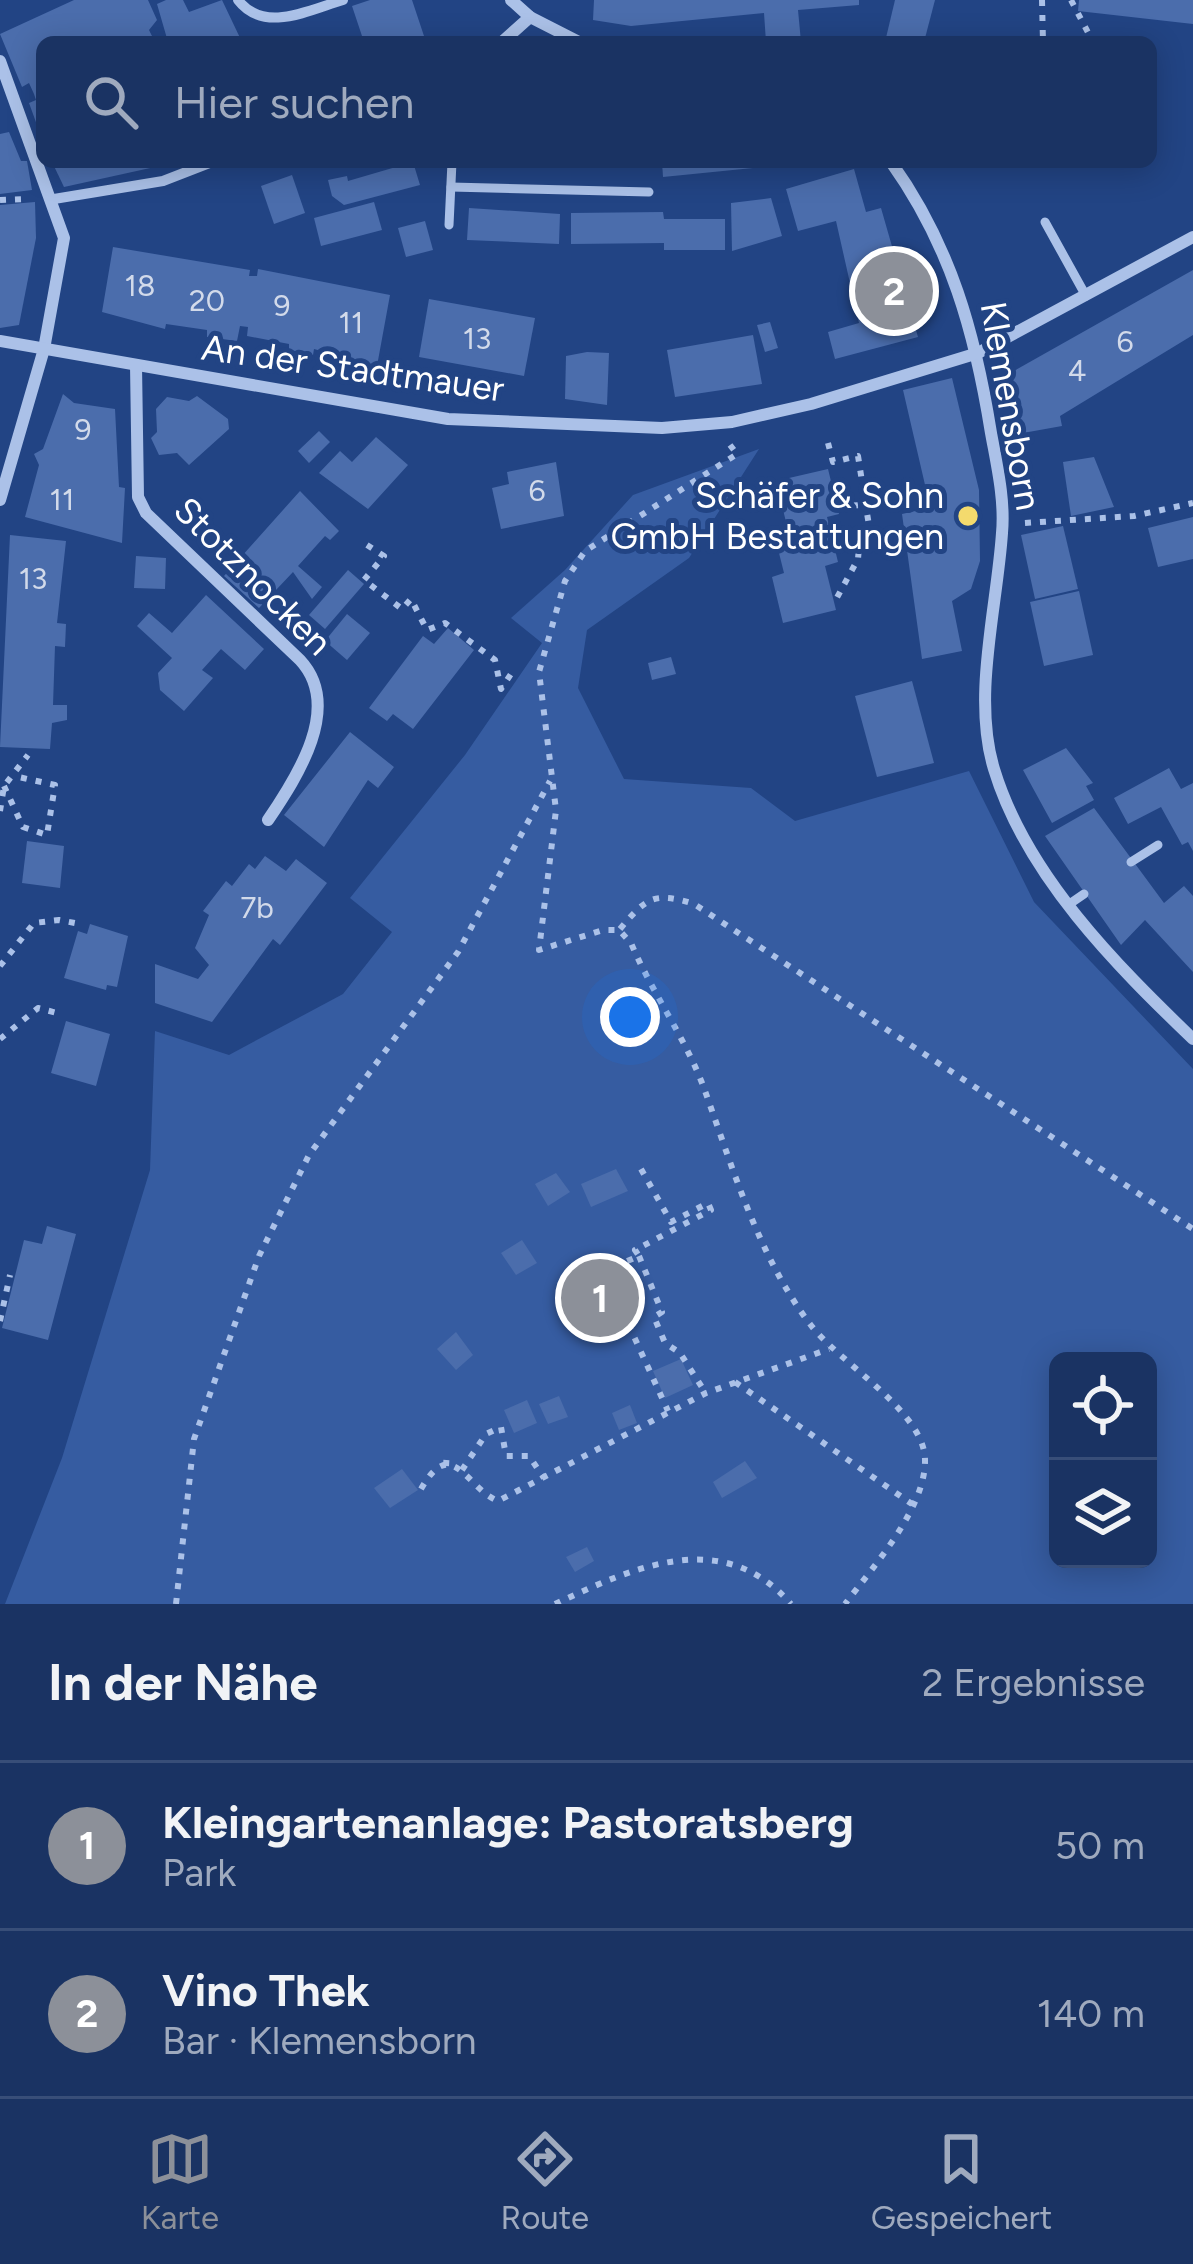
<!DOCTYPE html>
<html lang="de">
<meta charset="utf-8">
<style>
body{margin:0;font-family:Figtree,sans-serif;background:#273f6c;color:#f1f3f6}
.controls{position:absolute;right:36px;bottom:36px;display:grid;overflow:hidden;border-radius:18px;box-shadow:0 6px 30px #0003}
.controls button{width:108px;height:108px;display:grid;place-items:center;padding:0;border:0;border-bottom:3px solid #384e78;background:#1a3363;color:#f1f3f6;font:60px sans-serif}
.you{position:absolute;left:630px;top:1017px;width:42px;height:42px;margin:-30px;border:9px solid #fff;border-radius:50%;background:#1a73e8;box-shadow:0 0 0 18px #1a73e833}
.badge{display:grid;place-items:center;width:78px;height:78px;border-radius:50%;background:#8c9099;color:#fff;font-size:39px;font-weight:700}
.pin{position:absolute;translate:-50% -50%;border:6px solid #fff;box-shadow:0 3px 12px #0006}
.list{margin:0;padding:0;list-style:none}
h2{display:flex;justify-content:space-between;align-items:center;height:156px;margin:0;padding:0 48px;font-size:51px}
h2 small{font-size:39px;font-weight:400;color:#9faabe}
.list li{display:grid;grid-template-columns:78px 1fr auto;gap:36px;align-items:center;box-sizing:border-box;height:168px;padding:0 48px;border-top:3px solid #384e78}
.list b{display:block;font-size:45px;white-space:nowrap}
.list p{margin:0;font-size:39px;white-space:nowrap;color:#9faabe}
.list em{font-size:39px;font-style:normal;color:#9faabe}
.icon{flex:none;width:66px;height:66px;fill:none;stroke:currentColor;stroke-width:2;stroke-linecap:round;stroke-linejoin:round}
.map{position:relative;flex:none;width:1193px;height:1604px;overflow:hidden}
.search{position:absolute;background:#1a3363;box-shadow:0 6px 30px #0003;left:36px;right:36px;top:36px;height:132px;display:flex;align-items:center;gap:30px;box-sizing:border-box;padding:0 42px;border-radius:18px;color:#9faabe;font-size:45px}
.sheet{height:492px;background:#1a3363}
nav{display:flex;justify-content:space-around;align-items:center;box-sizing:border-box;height:168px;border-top:3px solid #384e78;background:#1a3363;font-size:33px;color:#9faabe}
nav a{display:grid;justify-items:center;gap:6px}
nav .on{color:#8c9099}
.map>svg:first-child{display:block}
.green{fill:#365ca1;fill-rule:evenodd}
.building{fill:#4b6dac}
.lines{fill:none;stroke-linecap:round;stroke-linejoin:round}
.path{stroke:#abc1e8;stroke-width:6;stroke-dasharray:6 9;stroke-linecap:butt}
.service{stroke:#abc1e8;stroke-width:9}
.pedestrian{stroke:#abc1e8;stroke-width:10}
.minor{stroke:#abc1e8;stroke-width:12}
.poi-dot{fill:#f4da6d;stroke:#224484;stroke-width:4.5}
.labels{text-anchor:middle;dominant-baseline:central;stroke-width:10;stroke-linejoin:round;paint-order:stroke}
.number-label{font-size:30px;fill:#d2daea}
.street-label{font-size:36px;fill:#fff;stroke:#224484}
.poi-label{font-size:36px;fill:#fff;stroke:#224484;text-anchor:end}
</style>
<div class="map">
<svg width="1193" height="1604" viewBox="0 0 1193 1604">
<rect width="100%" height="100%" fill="#224484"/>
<path class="green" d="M 759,449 L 689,558 L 587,630 L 578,688 L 624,779 L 751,788 L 795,821 L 969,771 L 1034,902 L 1193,1069 L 1193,1604 L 5,1604 L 62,1458 L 150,1170 L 155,1031 L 229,1055 L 343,994 L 392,932 L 350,898 L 465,755 L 542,643 L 511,618 L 565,570 L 633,495 ZM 1058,1361 L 1148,1361 L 1148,1559 L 1058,1559 Z"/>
<g class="building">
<path d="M 74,0 L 148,0 L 157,20 L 149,30 L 155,42 L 42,42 L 41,136 L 29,103 L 36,100 L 34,94 L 29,83 L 22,87 L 0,34 Z"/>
<path d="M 166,0 L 183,0 L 189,12 L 222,0 L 242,42 L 168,42 L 157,4 Z"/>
<path d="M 370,0 L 412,0 L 426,42 L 364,42 L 352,6 Z"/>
<path d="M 594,0 L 859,0 L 859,5 L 798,10 L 801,42 L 766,42 L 764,13 L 631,26 L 593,20 Z"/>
<path d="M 895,0 L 935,0 L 924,42 L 885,42 Z"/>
<path d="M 1079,0 L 1193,0 L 1193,24 L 1078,11 Z"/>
<path d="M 9,132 L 21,161 L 27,161 L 32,190 L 0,194 L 0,134 Z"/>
<path d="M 52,162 L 172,162 L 173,163 L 64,187 Z"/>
<path d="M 413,162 L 420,185 L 344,205 L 332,196 L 328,180 L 347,176 L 348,181 Z"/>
<path d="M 562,162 L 657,162 L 657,166 L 562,168 Z"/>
<path d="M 662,162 L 762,162 L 763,167 L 663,177 Z"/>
<path d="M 854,169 L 866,212 L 881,208 L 918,337 L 835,359 L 828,332 L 859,323 L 836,221 L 798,231 L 786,189 Z"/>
<path d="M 292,175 L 305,213 L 274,224 L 261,186 Z"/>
<path d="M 771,198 L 782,236 L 732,251 L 731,203 Z"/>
<path d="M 35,202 L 36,238 L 19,325 L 0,328 L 0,205 Z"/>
<path d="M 374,202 L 382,230 L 321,246 L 314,218 Z"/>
<path d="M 469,208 L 560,214 L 559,244 L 467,240 Z"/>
<path d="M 663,212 L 664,219 L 725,219 L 725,250 L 664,250 L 664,243 L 571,244 L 571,213 Z"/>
<path d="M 425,221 L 433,250 L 406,257 L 398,228 Z"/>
<path d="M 113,247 L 250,270 L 249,276 L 257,276 L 258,269 L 390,295 L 377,366 L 314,349 L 313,355 L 289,350 L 289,344 L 247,336 L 248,327 L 240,326 L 237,341 L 207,337 L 207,330 L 166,324 L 165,329 L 102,312 Z"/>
<path d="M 1193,270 L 1193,335 L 1060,416 L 1062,426 L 1006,436 L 998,390 L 1005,376 Z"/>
<path d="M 429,299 L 535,318 L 524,376 L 419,357 Z"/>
<path d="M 770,322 L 778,348 L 765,352 L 757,325 Z"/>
<path d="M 753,335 L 762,384 L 675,397 L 667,350 Z"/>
<path d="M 587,352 L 609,353 L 607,405 L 565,399 L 566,356 Z"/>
<path d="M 952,378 L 979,490 L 980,561 L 971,589 L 952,601 L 962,651 L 922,659 L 902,514 L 929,508 L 929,502 L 903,390 Z"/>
<path d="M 63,394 L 74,403 L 115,409 L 119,487 L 125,488 L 122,543 L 25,517 L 39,465 L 34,454 L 43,449 Z"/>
<path d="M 197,396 L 228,419 L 229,429 L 189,465 L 177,453 L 159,455 L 151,438 L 157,432 L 156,409 L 167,397 L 189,401 Z"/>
<path d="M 319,431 L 330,442 L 309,463 L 298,451 Z"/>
<path d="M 376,437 L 408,465 L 368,509 L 319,473 L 340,451 L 352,462 Z"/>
<path d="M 1094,457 L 1114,507 L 1071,516 L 1063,462 Z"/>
<path d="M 556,462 L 564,516 L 501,529 L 492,488 L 509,484 L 507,472 Z"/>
<path d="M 828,469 L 839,514 L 827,517 L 838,562 L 825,566 L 836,610 L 783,623 L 772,577 L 784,573 L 773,529 L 787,526 L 776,481 Z"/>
<path d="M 300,491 L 339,531 L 330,540 L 325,536 L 298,566 L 322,587 L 312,599 L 293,572 L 259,608 L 224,576 Z"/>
<path d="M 1193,517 L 1193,559 L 1158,567 L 1148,528 Z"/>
<path d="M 1063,526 L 1078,589 L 1035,599 L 1021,535 Z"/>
<path d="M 10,535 L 66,541 L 57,623 L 66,624 L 65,647 L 55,646 L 53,705 L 67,705 L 67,720 L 52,723 L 50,749 L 0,747 Z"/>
<path d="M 136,556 L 166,558 L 165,589 L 134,588 Z"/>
<path d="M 348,570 L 364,584 L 325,629 L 309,615 Z"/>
<path d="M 1079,591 L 1093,655 L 1044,666 L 1030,602 Z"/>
<path d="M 206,595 L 264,649 L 245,670 L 221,649 L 202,670 L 213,678 L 184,711 L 160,690 L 158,673 L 172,658 L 137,626 L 149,613 L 172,633 Z"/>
<path d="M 347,614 L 370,633 L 347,660 L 325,641 Z"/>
<path d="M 448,628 L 474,650 L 413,729 L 393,714 L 387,721 L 369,708 L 423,636 L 434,644 Z"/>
<path d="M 671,657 L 676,674 L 652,680 L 648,663 Z"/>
<path d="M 912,681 L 934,763 L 877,777 L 855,696 Z"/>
<path d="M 350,732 L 394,767 L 378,788 L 368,780 L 324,847 L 284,815 Z"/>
<path d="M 1066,748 L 1093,783 L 1086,786 L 1094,800 L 1052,823 L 1023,770 Z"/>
<path d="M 1169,768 L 1181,789 L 1193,783 L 1193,851 L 1188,842 L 1182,845 L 1161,807 L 1128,824 L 1114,798 Z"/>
<path d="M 1094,808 L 1164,903 L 1184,886 L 1193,896 L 1193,972 L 1145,920 L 1121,945 L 1045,836 Z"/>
<path d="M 27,841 L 64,846 L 60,888 L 22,883 Z"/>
<path d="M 265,856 L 286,871 L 296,859 L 327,883 L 280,945 L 273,939 L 212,1022 L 155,1003 L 155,964 L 198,979 L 209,965 L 195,948 L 209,915 L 203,911 L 226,881 L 232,886 L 249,864 L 255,869 Z"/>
<path d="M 90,924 L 128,936 L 117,987 L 107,985 L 106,990 L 64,978 L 78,931 L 87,934 Z"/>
<path d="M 66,1021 L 110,1034 L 96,1086 L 51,1073 Z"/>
<path d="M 616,1169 L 628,1191 L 591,1207 L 581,1184 Z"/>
<path d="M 556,1173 L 570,1192 L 548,1206 L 535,1184 Z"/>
<path d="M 47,1226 L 76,1234 L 48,1340 L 2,1328 L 24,1240 L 42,1244 Z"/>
<path d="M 522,1240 L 537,1263 L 516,1275 L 501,1253 Z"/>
<path d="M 456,1332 L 473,1355 L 456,1370 L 437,1349 Z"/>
<path d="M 681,1359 L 693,1385 L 665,1398 L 653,1371 Z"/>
<path d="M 559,1396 L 568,1417 L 548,1424 L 539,1404 Z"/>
<path d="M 527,1400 L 537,1423 L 514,1433 L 504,1410 Z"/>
<path d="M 630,1405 L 637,1423 L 619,1430 L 612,1413 Z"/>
<path d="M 745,1461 L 757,1478 L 722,1498 L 713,1482 Z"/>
<path d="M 402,1469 L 418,1490 L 390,1508 L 374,1488 Z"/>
<path d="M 587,1547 L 594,1561 L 575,1572 L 566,1557 Z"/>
</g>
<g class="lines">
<g class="path">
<path d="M 1042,0 L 1043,42"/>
<path d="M 1071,0 L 1093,42"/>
<path d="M 0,200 L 26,199"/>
<path d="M 828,443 L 833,462 L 858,456 L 870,532 L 860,534 L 858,559 L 834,603"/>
<path d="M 730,445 L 737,454 L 585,551 L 565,581 L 539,672 L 556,810 L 539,950 L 603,930 L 619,930 L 631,943 C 652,993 687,1040 705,1091 C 733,1169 759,1257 810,1324 C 839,1363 926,1412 925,1461 C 925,1509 873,1567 845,1604"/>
<path d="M 837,506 L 866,505"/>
<path d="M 1025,523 L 1134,516 L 1193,503"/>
<path d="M 367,545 L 384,556 L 364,580 L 402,609 L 411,599 L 427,630 L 445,623 L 495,660 L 501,689 L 511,674"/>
<path d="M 834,545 L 860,544"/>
<path d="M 4,786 L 23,827 L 47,835 L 55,785 L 14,776"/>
<path d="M 0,811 L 4,786 L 28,755"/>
<path d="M 620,929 C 646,898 654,891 694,904 L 1193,1229"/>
<path d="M 0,966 L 34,923 L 59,920 L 80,924"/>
<path d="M 0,1039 L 38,1008 L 61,1014"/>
<path d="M 641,1169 L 671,1222 L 708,1203 L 711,1210 L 635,1250 L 639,1256 L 604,1271 L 668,1411"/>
<path d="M 639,1256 L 662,1312 L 654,1317 L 665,1343 L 680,1353 L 705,1392"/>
<path d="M 0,1321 L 10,1275"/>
<path d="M 735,1382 L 912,1504"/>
<path d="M 446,1466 L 447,1451"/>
<path d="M 462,1470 L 486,1434 L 501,1427 L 506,1456 L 529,1456 L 544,1478"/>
<path d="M 421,1489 C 452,1434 466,1488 498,1501 L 706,1393 L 829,1349"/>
<path d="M 176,1604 L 194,1439 L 259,1256 L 309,1155 L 458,952 L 550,781"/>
<path d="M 555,1604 C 634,1567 723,1526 791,1604"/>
</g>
<g class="service">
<path d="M 451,187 L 649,192"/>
<path d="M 1045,222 L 1086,296"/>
<path d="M 449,225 L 452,162"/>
<path d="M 1131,862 L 1158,845"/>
<path d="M 1068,905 L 1084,894"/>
</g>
<g class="pedestrian">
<path d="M 238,0 C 264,34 309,10 343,0"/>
<path d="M 54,199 L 163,181 L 212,162"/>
</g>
<g class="minor">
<path d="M 511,0 L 530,17 L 579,42"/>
<path d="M 502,42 L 530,17"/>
<path d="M 0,61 L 64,238 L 44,349 L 0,500"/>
<path d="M 891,162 C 951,246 975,333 991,433 C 997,466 1005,500 1002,533 C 997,608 972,697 994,769 C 1026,875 1116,965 1193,1039"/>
<path d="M 0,341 L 448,419 L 662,428 L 732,422 L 811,404 L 978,353 L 1193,237"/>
<path d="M 136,365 L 138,497 L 146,513 L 300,660 C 343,706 298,776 268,820"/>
</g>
</g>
<circle class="poi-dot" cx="968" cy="516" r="12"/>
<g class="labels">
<g class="number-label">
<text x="140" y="285">18</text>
<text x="207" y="300">20</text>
<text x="282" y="305">9</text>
<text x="351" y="322">11</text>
<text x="477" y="338">13</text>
<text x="1125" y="341">6</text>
<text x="1077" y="370">4</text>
<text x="83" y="429">9</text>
<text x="537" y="490">6</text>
<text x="62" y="499">11</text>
<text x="33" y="578">13</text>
<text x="257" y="907">7b</text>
</g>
<g class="street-label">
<text transform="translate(353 368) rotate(8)">An der Stadtmauer</text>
<text transform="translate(1011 406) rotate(80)">Klemensborn</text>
<text transform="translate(253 576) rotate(45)">Stotznocken</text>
</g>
<g class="poi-label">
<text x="944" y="495">Schäfer &amp; Sohn<tspan x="944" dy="41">GmbH Bestattungen</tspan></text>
</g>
</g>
</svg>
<div class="controls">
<button><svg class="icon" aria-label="locate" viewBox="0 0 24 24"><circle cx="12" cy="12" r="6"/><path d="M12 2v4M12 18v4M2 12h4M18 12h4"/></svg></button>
<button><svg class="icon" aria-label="layers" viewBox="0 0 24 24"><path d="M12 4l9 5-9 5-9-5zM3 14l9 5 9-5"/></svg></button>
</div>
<div class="you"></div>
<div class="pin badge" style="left:600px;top:1298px">1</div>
<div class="pin badge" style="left:894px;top:291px">2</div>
<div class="search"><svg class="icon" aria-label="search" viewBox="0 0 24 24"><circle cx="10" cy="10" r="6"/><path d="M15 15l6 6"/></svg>Hier suchen</div>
</div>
<section class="sheet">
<h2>In der Nähe<small>2 Ergebnisse</small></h2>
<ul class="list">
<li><span class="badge">1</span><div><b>Kleingartenanlage: Pastoratsberg</b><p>Park</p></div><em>50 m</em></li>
<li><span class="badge">2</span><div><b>Vino Thek</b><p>Bar · Klemensborn</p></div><em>140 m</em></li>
</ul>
</section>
<nav>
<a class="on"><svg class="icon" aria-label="map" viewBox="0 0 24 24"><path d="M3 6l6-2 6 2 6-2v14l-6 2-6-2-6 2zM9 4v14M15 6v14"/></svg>Karte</a>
<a><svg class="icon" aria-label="directions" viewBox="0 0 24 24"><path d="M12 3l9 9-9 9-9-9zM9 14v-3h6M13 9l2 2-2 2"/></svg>Route</a>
<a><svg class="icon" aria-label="saved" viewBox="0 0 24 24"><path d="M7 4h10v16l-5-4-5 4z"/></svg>Gespeichert</a>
</nav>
